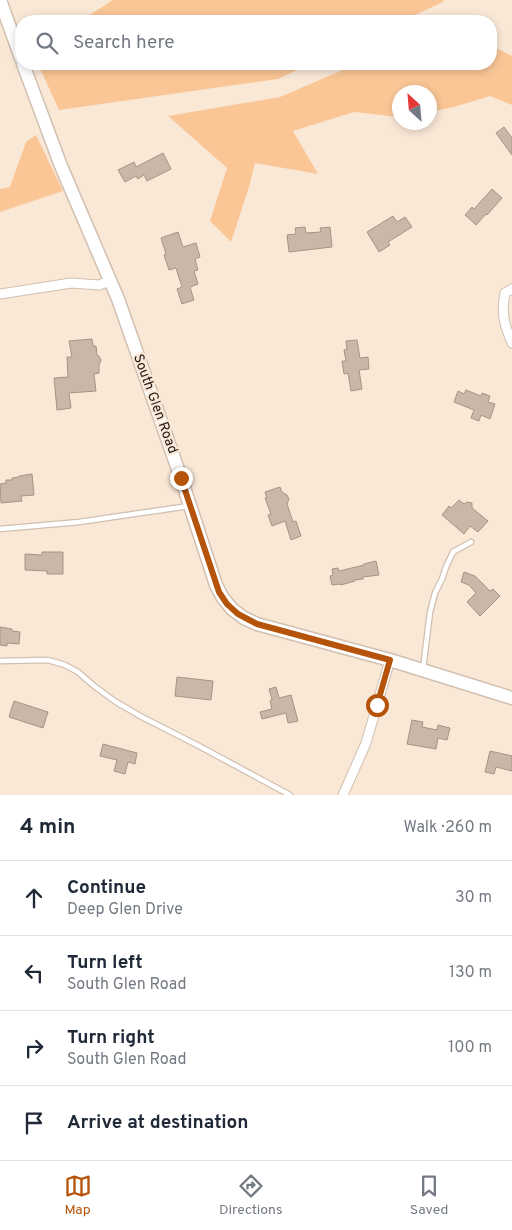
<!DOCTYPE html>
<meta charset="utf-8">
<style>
body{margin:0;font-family:Overpass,sans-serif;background:#f2f2f3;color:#1f2937}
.compass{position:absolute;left:392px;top:85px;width:45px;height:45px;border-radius:50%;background:#fff;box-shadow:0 2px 8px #0003;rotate:334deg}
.stop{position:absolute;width:15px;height:15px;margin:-11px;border:4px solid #b45309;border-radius:50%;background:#fff}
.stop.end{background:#b45309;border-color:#fff;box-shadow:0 1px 5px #0008}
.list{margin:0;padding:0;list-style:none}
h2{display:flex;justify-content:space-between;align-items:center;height:65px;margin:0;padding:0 20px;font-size:21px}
h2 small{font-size:16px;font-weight:400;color:#747a83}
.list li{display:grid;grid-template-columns:32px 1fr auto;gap:15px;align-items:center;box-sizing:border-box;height:75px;padding:0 20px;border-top:1px solid #e0e1e3}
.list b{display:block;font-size:19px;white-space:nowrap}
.list p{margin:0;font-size:16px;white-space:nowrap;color:#747a83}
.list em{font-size:16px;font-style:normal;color:#747a83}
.icon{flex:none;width:28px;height:28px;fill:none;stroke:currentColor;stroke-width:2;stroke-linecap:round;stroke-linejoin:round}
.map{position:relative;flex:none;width:512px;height:795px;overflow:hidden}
.search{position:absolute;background:#fff;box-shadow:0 2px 8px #0003;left:15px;right:15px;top:15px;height:55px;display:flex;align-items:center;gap:12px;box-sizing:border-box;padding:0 18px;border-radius:20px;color:#747a83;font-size:19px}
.sheet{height:365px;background:#fff}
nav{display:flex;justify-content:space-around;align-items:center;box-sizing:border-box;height:70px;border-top:1px solid #e0e1e3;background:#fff;font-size:14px;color:#747a83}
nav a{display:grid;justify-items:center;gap:2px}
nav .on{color:#b45309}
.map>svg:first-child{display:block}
.green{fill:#fac696}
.building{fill:#c9b7a7;stroke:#a59485}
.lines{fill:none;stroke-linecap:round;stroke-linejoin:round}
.lane-casing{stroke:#d1bfb0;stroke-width:7}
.street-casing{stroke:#d1bfb0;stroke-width:11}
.secondary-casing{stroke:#d1bfb0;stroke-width:15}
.lane{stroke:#fff;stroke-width:4.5}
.street{stroke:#fff;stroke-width:9}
.secondary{stroke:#fff;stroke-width:12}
.route{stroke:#b45309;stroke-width:6}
.labels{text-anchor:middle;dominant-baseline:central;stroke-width:4.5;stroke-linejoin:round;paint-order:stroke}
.street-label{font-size:14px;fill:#1e1812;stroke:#fae8d7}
</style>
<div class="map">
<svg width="512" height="795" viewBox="0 0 512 795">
<rect width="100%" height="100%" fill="#fae8d7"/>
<g class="green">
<path d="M 113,0 L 444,0 L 443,2 L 402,21 L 80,21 Z"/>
<path d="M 491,45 L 512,56 L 512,105 L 490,96 L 454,107 L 430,112 L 430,92 L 400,92 L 399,117 L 354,112 L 293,131 L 318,174 L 255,163 L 249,187 L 231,242 L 210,221 L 227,168 L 168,116 L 280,97 L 357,64 L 491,64 Z"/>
<path d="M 38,64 L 310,64 L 278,79 L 59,110 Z"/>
<path d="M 36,135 L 63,191 L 0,212 L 0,189 L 10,187 L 26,142 Z"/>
</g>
<g class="building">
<path d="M 504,127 L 512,138 L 512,155 L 496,133 Z"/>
<path d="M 163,153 L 171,169 L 147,181 L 144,175 L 138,179 L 136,176 L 125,182 L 118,170 L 134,162 L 136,167 Z"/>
<path d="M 492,189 L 502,198 L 487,215 L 486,214 L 476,225 L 465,215 L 472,207 L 474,209 Z"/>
<path d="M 393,216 L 397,222 L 405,217 L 412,227 L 388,242 L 390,245 L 379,252 L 367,232 Z"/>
<path d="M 305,227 L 306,233 L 321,232 L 320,228 L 330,227 L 332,247 L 289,252 L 287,235 L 296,234 L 295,228 Z"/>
<path d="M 178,232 L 183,247 L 196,243 L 200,257 L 195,259 L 198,270 L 194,271 L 198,284 L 190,287 L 194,300 L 182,304 L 177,289 L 182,287 L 176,268 L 169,270 L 164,255 L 166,254 L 161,238 Z"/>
<path d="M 92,339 L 93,346 L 96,346 L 97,355 L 99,356 L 101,360 L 99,365 L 99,373 L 94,374 L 96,391 L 69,393 L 71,408 L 57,410 L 54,378 L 68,377 L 67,357 L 72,357 L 69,341 Z"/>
<path d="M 357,340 L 360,358 L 368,357 L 369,369 L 359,370 L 362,389 L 351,391 L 348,373 L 344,374 L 342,361 L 346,361 L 344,350 L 347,349 L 346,341 Z"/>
<path d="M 466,390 L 481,396 L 482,393 L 490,396 L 488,402 L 495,404 L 490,419 L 481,415 L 479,421 L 471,418 L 474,410 L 454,402 L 458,391 L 464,394 Z"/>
<path d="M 32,474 L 34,495 L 21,496 L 22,501 L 1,503 L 0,484 L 6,483 L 6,480 L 12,480 L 12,478 L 19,477 L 19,476 Z"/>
<path d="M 280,487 L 282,492 L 287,495 L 289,499 L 287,504 L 293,522 L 296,521 L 301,536 L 291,540 L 285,521 L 272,526 L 268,515 L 271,514 L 265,498 L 267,498 L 265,492 Z"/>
<path d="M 459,500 L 464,504 L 467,502 L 472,503 L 472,508 L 488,521 L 478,532 L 470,526 L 464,534 L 442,515 L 449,506 L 451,508 Z"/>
<path d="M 42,552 L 63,552 L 63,574 L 47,574 L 47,571 L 25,570 L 25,554 L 42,555 Z"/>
<path d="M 376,561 L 379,575 L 363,577 L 363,579 L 355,580 L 355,581 L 341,585 L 340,584 L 332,585 L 330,576 L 333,575 L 332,569 L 338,568 L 339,571 L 364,565 L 364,564 Z"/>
<path d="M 464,572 L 475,576 L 490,591 L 493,589 L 500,596 L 480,616 L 467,602 L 476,593 L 469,585 L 461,582 Z"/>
<path d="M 0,627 L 12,629 L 12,631 L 20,632 L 19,644 L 7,643 L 7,646 L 0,645 Z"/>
<path d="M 177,677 L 213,681 L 211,700 L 175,696 Z"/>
<path d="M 276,687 L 279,698 L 291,695 L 298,721 L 288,723 L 286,713 L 262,719 L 260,712 L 272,709 L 270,701 L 272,700 L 269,689 Z"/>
<path d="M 14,701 L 48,712 L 43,728 L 9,717 Z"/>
<path d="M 412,720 L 423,722 L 422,727 L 437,730 L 438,725 L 450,728 L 447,740 L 438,738 L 436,749 L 407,744 Z"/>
<path d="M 103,744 L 137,753 L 135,764 L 128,762 L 125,774 L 114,771 L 117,760 L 100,756 Z"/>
<path d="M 490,751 L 512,756 L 512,771 L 496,767 L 494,774 L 485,772 Z"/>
</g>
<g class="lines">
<g class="lane-casing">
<g id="lane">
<path d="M 0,529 L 79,522 L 189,506"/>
<path d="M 0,661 L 48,660 L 65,665 L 78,672 L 94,686 L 116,702 L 142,717 L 199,746 L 290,795"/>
<path d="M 423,669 L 430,612 L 435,593 L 442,579 L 446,567 L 453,552 L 471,542"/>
</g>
</g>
<g class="street-casing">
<g id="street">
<path d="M 512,289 L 505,293 C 501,313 504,324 512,343"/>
<path d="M 0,294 L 71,283 L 99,285 L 110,281"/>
<path d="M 343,795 L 366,743 L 390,660"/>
</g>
</g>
<g class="secondary-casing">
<g id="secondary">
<path d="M 0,0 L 21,58"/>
<path d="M 23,64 L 61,166 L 118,299 L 181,478 L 216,585 L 223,598 L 232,609 L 244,618 L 257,624 L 390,660 L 512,698"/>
</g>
</g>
<use href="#lane" class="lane"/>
<use href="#street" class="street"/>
<use href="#secondary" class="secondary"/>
</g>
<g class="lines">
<path class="route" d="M 181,478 L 219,592 L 227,604 L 238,614 L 257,624 L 390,660 L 377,705"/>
</g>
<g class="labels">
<g class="street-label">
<text transform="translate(155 404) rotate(70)">South Glen Road</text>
</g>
</g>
</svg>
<svg class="compass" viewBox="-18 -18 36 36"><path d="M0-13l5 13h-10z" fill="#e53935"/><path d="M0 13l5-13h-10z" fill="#747a83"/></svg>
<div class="stop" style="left:377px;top:705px"></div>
<div class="stop end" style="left:181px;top:478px"></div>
<div class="search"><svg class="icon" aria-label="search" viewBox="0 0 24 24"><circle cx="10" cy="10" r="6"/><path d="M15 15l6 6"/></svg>Search here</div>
</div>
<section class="sheet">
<h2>4 min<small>Walk · 260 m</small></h2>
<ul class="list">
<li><svg class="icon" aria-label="ahead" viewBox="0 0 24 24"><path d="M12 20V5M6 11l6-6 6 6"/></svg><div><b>Continue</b><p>Deep Glen Drive</p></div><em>30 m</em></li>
<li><svg class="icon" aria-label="left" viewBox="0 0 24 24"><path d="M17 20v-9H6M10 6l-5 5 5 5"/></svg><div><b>Turn left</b><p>South Glen Road</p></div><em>130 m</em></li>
<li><svg class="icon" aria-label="right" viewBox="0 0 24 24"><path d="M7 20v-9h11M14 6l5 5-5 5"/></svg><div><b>Turn right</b><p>South Glen Road</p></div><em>100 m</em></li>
<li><svg class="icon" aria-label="arrive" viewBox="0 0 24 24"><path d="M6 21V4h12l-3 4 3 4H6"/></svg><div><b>Arrive at destination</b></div></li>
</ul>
</section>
<nav>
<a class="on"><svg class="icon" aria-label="map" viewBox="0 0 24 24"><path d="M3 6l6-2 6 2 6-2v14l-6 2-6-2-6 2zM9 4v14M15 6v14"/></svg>Map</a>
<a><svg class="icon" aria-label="directions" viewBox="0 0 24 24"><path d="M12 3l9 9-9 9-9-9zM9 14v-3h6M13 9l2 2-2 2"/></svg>Directions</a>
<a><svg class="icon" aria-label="saved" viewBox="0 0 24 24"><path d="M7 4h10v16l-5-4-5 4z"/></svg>Saved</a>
</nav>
